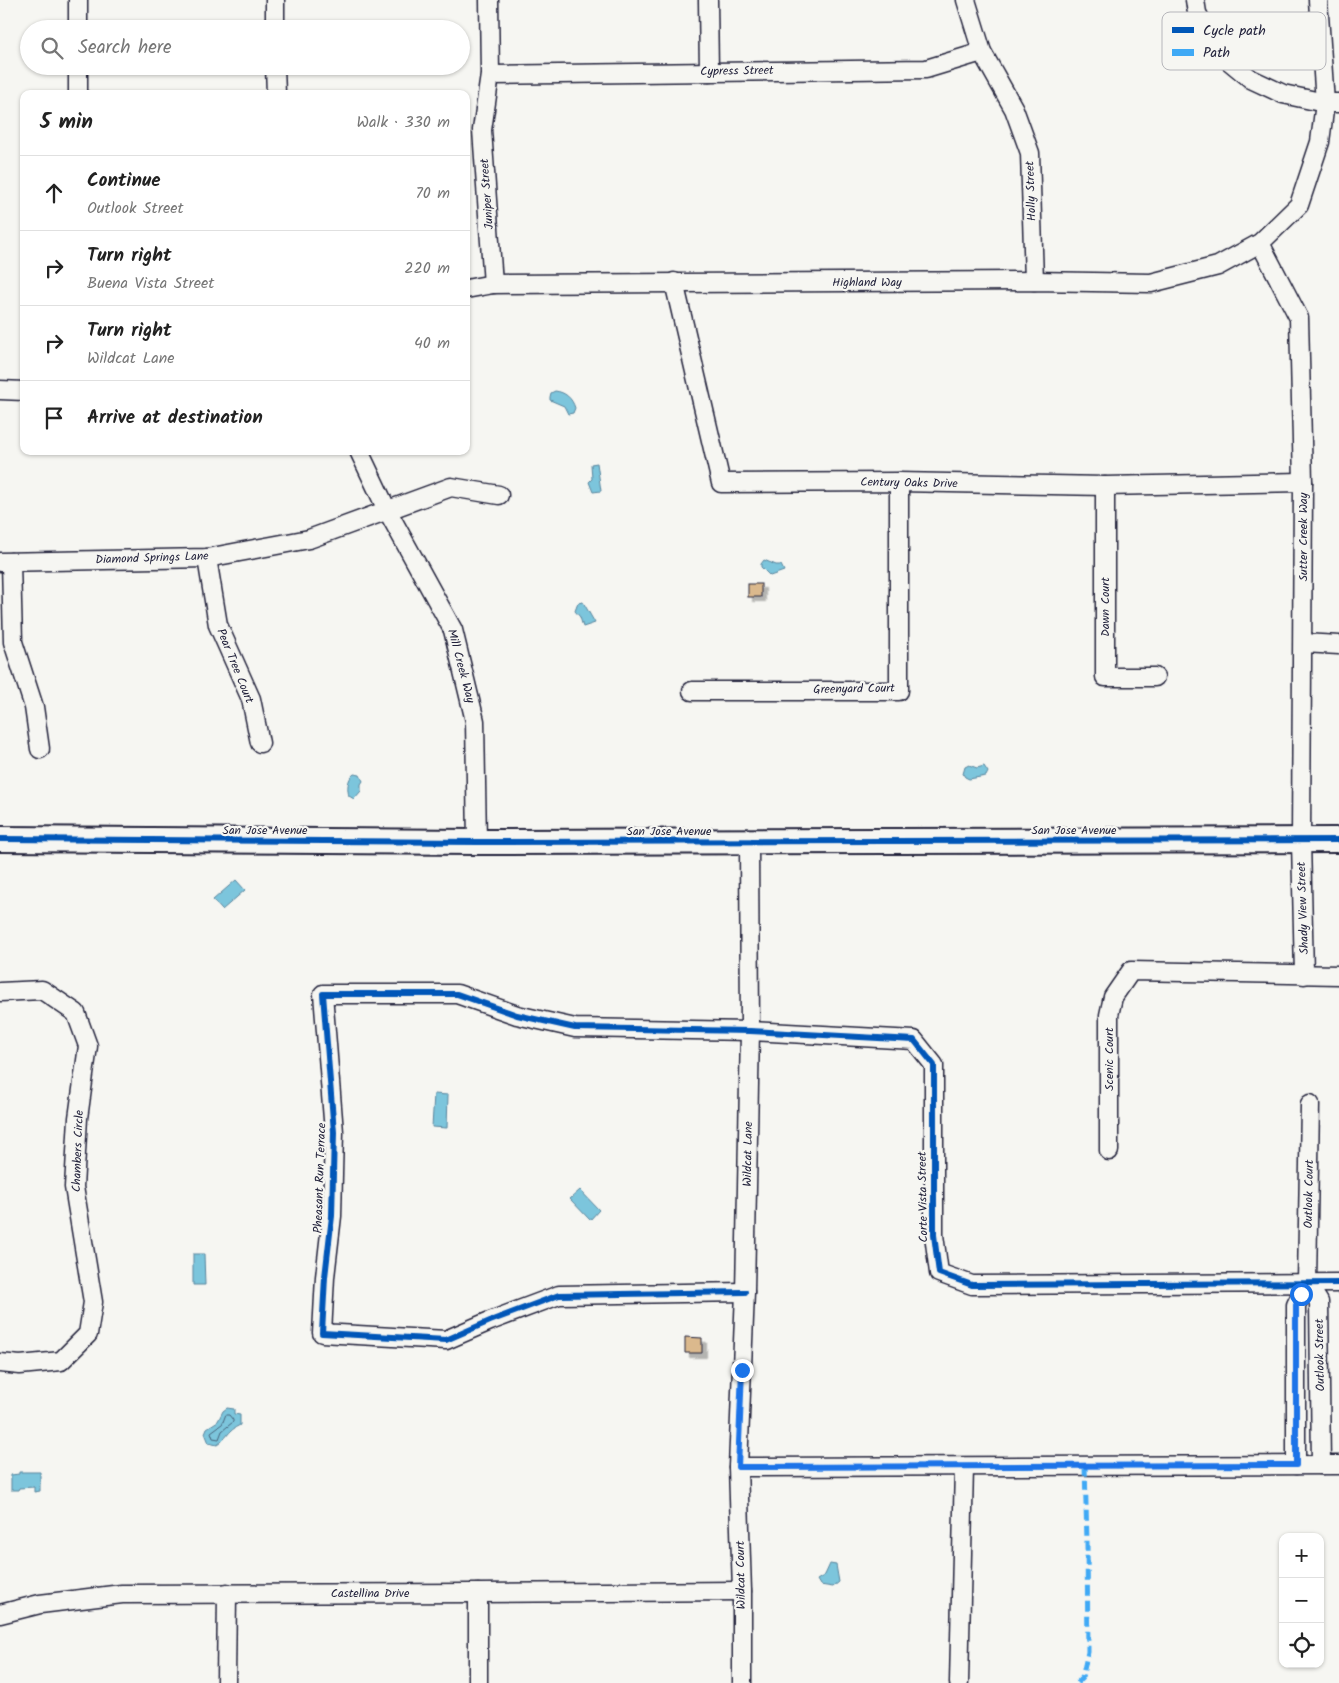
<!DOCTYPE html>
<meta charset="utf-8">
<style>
body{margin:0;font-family:Kalam,sans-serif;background:#f2f2f2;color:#222}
.controls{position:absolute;right:15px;bottom:15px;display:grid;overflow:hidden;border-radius:10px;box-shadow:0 1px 4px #0004}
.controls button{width:45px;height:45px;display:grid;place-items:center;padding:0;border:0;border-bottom:1px solid #e0e0e0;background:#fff;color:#222;font:25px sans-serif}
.stop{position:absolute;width:15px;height:15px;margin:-11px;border:4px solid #1a73e8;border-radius:50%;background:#fff}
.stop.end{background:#1a73e8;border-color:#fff;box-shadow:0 1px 5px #0008}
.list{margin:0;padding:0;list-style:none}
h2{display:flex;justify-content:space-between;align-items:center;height:65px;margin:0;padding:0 20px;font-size:21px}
h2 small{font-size:16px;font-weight:400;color:#767676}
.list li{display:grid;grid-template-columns:32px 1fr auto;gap:15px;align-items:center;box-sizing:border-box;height:75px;padding:0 20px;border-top:1px solid #e0e0e0}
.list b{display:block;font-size:19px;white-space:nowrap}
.list p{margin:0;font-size:16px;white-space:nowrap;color:#767676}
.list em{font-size:16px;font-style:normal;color:#767676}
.icon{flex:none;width:28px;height:28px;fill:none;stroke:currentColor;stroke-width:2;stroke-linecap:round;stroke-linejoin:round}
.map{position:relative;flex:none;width:1339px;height:1683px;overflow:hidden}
.search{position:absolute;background:#fff;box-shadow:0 1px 4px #0004;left:20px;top:20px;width:450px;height:55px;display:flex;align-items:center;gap:12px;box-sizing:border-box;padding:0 18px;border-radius:28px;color:#767676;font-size:19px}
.panel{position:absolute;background:#fff;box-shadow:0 1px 4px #0004;left:20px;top:90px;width:450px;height:365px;border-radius:10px}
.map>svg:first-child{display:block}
.water{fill:#7cc5dc;stroke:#58849c}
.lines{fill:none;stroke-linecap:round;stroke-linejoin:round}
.shore{stroke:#46637b;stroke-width:1}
.building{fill:#dbb98d;stroke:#22223b;filter:url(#shadow)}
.street-casing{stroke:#22223b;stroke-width:21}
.secondary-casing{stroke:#22223b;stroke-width:28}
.street{stroke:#f6f6f2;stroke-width:18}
.secondary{stroke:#f6f6f2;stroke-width:24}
.quiet{stroke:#3fa9f5;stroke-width:5;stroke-dasharray:10 5;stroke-linecap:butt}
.cycleway-casing{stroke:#f6f6f2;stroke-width:9}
.cycleway{stroke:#0057b8;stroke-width:6}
.route{stroke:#1a73e8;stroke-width:6}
.labels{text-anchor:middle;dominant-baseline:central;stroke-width:4.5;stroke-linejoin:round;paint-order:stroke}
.street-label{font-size:12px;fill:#22223b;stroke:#f6f6f2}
.key{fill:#f6f6f2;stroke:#b6b6bb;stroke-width:1}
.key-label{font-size:14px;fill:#22223b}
</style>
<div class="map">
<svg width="1339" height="1683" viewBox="0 0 1339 1683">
<defs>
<filter id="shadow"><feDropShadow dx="4.5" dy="4.5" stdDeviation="0" flood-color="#0004"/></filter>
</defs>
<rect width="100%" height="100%" fill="#f6f6f2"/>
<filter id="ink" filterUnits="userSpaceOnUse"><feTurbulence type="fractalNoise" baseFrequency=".02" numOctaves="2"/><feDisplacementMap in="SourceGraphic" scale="10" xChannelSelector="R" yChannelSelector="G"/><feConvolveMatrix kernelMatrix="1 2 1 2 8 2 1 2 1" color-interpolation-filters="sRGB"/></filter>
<g filter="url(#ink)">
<g class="water">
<path d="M 555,391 C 565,392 572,398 575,408 L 573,413 L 568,414 L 564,406 L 550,400 L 550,397 L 551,393 Z"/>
<path d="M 597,463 L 601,491 L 593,492 L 589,482 L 592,479 L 591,464 Z"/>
<path d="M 764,560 L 776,565 L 781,565 L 784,571 L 770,576 L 761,567 L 761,564 Z"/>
<path d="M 583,602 L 595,623 L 583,627 L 580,617 L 575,611 L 578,603 Z"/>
<path d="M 969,765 L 977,768 L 984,766 L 988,772 L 986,776 L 969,779 L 965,777 L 963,774 L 965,767 Z"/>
<path d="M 354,774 L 360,775 L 363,781 L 361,784 L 361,791 L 354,799 L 349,796 C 347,789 347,779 354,774 Z"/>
<path d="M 236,880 L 245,890 L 222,910 L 213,900 Z"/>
<path d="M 434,1094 L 448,1095 L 447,1128 L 432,1127 Z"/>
<path d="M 580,1190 L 599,1210 L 590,1220 L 570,1199 Z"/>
<path d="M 193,1254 L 204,1254 L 205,1285 L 193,1285 Z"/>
<path d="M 227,1408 L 234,1409 L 234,1414 L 240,1415 L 240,1425 C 227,1431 227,1439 217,1445 L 209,1443 L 205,1433 L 207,1428 L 218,1421 L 223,1411 Z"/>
<path d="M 19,1472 L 40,1472 L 40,1491 L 34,1492 L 34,1487 L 19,1488 L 18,1490 L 11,1490 L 11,1475 L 19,1474 Z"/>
<path d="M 830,1564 L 836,1565 L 839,1582 L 833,1587 L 820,1585 L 817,1580 L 825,1575 Z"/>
</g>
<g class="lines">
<path class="shore" d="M 226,1415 L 229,1415 L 233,1420 L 233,1422 L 222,1431 L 219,1439 L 213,1438 L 211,1432 L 222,1424 Z"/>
</g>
<g class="building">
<rect x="748" y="584" width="13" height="13"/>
<path d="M 685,1337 L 702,1338 L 702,1353 L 685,1353 Z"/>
</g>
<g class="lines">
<g class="street-casing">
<g id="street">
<path d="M 275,0 L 275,29"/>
<path d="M 489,0 L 490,75 L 482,130 L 493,284"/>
<path d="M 708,0 L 709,72"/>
<path d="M 966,0 L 982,52 L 1014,109 L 1030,153 L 1034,281"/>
<path d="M 1195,0 L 1197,13 L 1216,50 L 1251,79 L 1283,94 L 1325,103 L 1339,103"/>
<path d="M 78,29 L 78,0"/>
<path d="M 275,66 L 276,94"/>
<path d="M 490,75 L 926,69 L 982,52"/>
<path d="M 78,94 L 78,66"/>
<path d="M 1260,243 L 1299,318 L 1303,482 L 1301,840 L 1304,975"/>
<path d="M 674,282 L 721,483 L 899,482 L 1105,486 L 1303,482"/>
<path d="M 466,289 L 493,284 L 1034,281 L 1151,283 L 1218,266 L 1260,243 L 1299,205 L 1320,142 L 1325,103 L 1318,0"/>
<path d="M 0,390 L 24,391"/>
<path d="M 359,451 L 387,510 L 453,630 L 475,721 L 477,842"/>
<path d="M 1105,486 L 1105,677 L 1155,677"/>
<path d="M 207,558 L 218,625 L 251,699 L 260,743"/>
<path d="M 0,562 L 207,558 L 309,539 L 451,487 L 499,495"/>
<path d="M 11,562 L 13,642 L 34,707 L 40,749"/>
<path d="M 1303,643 L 1339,645"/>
<path d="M 692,691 L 899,691 L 899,482"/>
<path d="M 0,992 L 42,990 L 76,1013 L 88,1046 L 78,1118 L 74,1187 L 93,1302 L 88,1334 L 61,1361 L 20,1365 L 0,1363"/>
<path d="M 1109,1151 L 1109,1015 L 1113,997 L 1131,971 L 1339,975"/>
<path d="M 1307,1283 L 1319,1302 L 1321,1465"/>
<path d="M 745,1292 L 559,1295 L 490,1321 L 446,1340 L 322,1333 L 325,1277 L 332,1216 L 334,1132 L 323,994 L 457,994 L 517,1015 L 575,1028 L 750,1031 L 914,1040 L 934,1065 L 934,1235 L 939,1273 L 972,1285 L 1339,1283"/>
<path d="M 1296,1465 L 1296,1305 L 1307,1283 L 1310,1104"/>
<path d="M 738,1467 L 1339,1465"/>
<path d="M 0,1614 L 40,1604 L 122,1594 L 478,1593 L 742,1591"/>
<path d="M 226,1683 L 227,1593"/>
<path d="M 478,1683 L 478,1593"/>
<path d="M 742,1683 L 742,1591 L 738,1467 L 745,1292 L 750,1031 L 749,842"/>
<path d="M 959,1683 L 964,1467"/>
</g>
</g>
<g class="secondary-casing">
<path id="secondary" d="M 0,839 L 477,842 L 1339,840"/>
</g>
<use href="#street" class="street"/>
<use href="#secondary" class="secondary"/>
<path class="quiet" d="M 1077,1683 L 1082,1678 L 1088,1652 L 1087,1542 L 1085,1466"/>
<g class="cycleway-casing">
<g id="cycleway">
<path d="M 0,839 L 477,842 L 1339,840"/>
<path d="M 745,1292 L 559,1295 L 490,1321 L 446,1340 L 322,1333 L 325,1277 L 332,1216 L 334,1132 L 323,994 L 457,994 L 517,1015 L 575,1028 L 750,1031 L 914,1040 L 934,1065 L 934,1235 L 939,1273 L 972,1285 L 1339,1283"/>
</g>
</g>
<use href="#cycleway" class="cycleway"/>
</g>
</g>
<g class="lines" filter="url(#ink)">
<path class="route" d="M 742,1370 L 738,1467 L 1296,1465 L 1296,1305 L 1301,1294"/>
</g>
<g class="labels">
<g class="street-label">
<text transform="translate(737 71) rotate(-1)">Cypress Street</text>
<text transform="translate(1031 191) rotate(-92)">Holly Street</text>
<text transform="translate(487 194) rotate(-94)">Juniper Street</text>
<text x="867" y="282">Highland Way</text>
<text transform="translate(909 483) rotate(1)">Century Oaks Drive</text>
<text transform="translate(1303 537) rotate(-90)">Sutter Creek Way</text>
<text transform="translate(152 558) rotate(-2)">Diamond Springs Lane</text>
<text transform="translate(1105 607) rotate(-90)">Dawn Court</text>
<text transform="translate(235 666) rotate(68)">Pear Tree Court</text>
<text transform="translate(461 666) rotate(75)">Mill Creek Way</text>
<text transform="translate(854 689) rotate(-1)">Greenyard Court</text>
<text x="265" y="830">San Jose Avenue</text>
<text x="1074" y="830">San Jose Avenue</text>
<text x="669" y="831">San Jose Avenue</text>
<text transform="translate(1303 908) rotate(-92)">Shady View Street</text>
<text transform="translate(1109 1059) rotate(-90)">Scenic Court</text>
<text transform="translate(78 1151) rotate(-88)">Chambers Circle</text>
<text transform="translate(748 1154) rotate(-89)">Wildcat Lane</text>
<text transform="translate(320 1178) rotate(-88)">Pheasant Run Terrace</text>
<text transform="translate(1309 1194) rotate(-89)">Outlook Court</text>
<text transform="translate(923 1197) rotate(-91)">Corte Vista Street</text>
<text transform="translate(1320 1355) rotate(-91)">Outlook Street</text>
<text transform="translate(741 1575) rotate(-91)">Wildcat Court</text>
<text x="370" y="1593">Castellina Drive</text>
</g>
</g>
<rect x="1162" y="12" width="164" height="58" rx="8" class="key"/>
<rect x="1172" y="27" width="22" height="6" fill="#0057b8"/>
<rect x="1172" y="49" width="22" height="7" fill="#3fa9f5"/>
<g class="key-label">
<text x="1203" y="35">Cycle path</text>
<text x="1203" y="57">Path</text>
</g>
</svg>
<div class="controls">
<button>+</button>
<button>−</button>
<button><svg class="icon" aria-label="locate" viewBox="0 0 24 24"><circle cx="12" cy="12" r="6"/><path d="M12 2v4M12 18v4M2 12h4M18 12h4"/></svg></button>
</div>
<div class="stop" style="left:1301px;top:1294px"></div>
<div class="stop end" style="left:742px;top:1370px"></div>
<div class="search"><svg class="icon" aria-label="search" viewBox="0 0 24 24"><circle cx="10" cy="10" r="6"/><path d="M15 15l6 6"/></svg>Search here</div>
<section class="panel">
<h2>5 min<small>Walk · 330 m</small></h2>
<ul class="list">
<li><svg class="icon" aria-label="ahead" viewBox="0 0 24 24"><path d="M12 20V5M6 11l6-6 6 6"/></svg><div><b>Continue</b><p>Outlook Street</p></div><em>70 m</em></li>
<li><svg class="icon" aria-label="right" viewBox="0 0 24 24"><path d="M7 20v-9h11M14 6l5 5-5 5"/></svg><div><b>Turn right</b><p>Buena Vista Street</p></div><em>220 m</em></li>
<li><svg class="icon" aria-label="right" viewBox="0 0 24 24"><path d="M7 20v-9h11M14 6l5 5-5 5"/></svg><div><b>Turn right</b><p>Wildcat Lane</p></div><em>40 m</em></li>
<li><svg class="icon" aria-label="arrive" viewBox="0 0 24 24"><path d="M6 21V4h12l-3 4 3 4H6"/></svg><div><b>Arrive at destination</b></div></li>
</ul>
</section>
</div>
